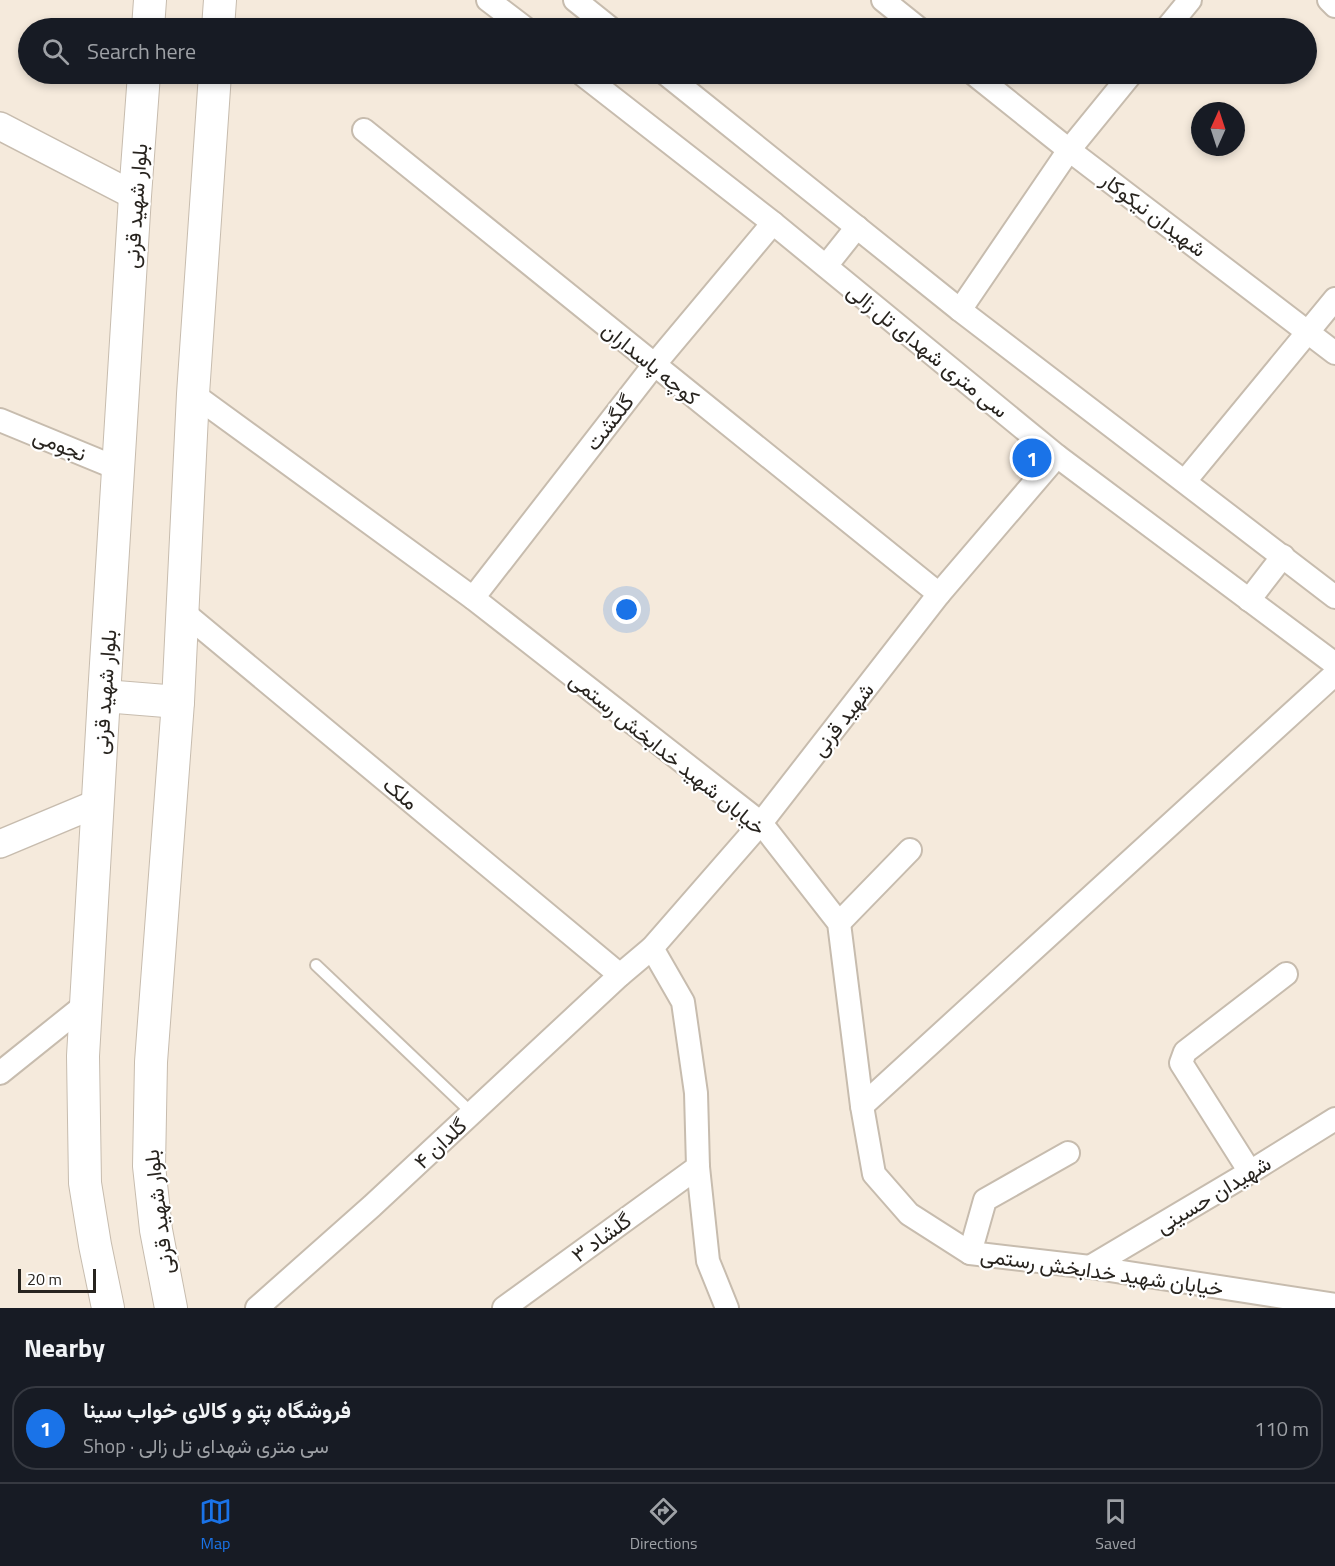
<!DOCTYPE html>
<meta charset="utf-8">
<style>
body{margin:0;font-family:"Titillium Web",Vazirmatn,sans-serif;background:#242831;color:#f1f3f6}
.compass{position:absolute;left:1191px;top:102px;width:54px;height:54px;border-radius:50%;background:#171b24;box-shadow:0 3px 9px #0003;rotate:3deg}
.scale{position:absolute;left:18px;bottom:15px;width:78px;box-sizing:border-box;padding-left:6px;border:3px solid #28241f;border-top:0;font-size:16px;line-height:21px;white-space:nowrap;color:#28241f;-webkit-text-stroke:4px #fff;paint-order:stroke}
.you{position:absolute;left:627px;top:610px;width:21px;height:21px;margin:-15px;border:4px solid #fff;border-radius:50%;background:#1a73e8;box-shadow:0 0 0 9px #1a73e833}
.badge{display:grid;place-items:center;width:39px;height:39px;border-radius:50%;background:#1a73e8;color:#fff;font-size:20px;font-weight:700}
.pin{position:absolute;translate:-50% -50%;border:3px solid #fff;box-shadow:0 2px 6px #0006}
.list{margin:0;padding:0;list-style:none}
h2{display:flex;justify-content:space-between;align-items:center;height:78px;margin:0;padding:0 24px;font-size:26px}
h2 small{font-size:20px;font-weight:400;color:#9ea1a6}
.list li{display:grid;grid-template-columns:39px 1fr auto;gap:18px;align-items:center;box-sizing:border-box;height:84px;margin:0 12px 12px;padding:0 12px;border:2px solid #363941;border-radius:24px}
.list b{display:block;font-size:22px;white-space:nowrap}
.list p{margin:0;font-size:20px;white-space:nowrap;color:#9ea1a6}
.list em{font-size:20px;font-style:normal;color:#9ea1a6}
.icon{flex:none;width:33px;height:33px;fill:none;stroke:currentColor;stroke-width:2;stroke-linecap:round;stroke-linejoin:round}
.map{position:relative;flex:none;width:1335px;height:1308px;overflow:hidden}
.search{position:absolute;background:#171b24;box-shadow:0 3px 9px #0003;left:18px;right:18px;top:18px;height:66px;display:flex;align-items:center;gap:15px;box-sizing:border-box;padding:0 21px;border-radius:33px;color:#9ea1a6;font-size:22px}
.sheet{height:174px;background:#171b24}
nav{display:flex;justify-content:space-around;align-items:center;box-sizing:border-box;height:84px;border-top:2px solid #363941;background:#171b24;font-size:16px;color:#9ea1a6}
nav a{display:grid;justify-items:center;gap:3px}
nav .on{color:#1a73e8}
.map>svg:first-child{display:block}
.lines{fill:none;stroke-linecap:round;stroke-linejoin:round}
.service-casing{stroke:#c7bcae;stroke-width:14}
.minor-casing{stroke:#c7bcae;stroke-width:26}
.tertiary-casing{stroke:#c7bcae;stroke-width:30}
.secondary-casing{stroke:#c7bcae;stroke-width:34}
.service{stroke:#fff;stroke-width:10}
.minor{stroke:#fff;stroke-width:22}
.tertiary{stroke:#fff;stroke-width:27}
.secondary{stroke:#fff;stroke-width:32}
.labels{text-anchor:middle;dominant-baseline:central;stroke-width:4.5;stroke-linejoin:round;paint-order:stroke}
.street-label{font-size:21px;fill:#28241f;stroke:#fff}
</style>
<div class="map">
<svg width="1335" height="1308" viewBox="0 0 1335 1308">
<rect width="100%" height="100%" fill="#f5eadc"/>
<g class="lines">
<g class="service-casing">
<path id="service" d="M 316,965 L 472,1113"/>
</g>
<g class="minor-casing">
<g id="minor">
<path d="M 488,0 L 525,28"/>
<path d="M 575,0 L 610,28"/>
<path d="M 883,0 L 918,28"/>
<path d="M 1329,0 L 1335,6"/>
<path d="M 1167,28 L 1190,0"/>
<path d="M 582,74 L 773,223 L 1057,456 L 1335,664"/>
<path d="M 666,74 L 960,310 L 1335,597"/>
<path d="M 974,74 L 1069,150 L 1335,353"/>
<path d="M 364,130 L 939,594"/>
<path d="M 826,266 L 857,227"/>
<path d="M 960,310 L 1069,150 L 1131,74"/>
<path d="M 193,394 L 473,598 L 761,823 L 839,923 L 862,1106 L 874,1174 L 909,1214 L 970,1253 L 1090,1267 L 1335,1305"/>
<path d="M 0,420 L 119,469"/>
<path d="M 1185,481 L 1335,299"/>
<path d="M 473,598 L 654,365 L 773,223"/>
<path d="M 1249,600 L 1283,556"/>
<path d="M 182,611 L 620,975"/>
<path d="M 839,923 L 910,850"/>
<path d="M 652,948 L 683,1002 L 696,1093 L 698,1167 L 708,1261 L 727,1308"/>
<path d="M 0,1073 L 86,1004"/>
<path d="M 862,1106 L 1335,674"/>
<path d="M 1250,1172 L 1181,1063 L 1185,1052 L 1286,974"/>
<path d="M 970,1253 L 985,1200 L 1068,1153"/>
<path d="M 1090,1267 L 1250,1172 L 1335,1119"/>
<path d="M 257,1308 L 372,1206 L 620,975 L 652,948 L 761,823 L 939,594 L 1057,456"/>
<path d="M 504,1308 L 698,1167"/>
</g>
</g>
<g class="tertiary-casing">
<g id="tertiary">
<path d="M 0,126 L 135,196"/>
<path d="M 0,844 L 98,803"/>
</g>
</g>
<g class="secondary-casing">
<g id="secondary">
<path d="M 148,28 L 150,0"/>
<path d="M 218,28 L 220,0"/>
<path d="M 104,696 L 178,702"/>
<path d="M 108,1308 L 95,1245 L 85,1183 L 83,1056 L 104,696 L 135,196 L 144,74"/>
<path d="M 171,1308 L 156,1230 L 149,1166 L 151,1062 L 178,702 L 193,394 L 215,74"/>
</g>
</g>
<use href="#service" class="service"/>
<use href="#minor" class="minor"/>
<use href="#tertiary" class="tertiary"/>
<use href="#secondary" class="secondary"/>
</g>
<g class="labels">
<g class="street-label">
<text transform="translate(135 206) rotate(-86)">بلوار شهید قرنی</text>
<text transform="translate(1154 214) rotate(37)">شهیدان نیکوکار</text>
<text transform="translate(928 350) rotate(39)">سی متری شهدای تل زالی</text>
<text transform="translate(651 363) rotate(39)">کوچه پاسداران</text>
<text transform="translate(609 422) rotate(-52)">گلگشت</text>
<text transform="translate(60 444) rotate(22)">نجومی</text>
<text transform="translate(104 692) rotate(-86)">بلوار شهید قرنی</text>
<text transform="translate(842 719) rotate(-52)">شهید قرنی</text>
<text transform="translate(668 753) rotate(39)">خیابان شهید خدابخش رستمی</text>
<text transform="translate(401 793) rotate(40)">ملک</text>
<text transform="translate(440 1143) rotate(-43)">گلدان ۴</text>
<text transform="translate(1213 1194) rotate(-31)">شهیدان حسینی</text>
<text transform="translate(158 1212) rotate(-97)">بلوار شهید قرنی</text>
<text transform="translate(601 1237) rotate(-36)">گلشاد ۳</text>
<text transform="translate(1102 1271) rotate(8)">خیابان شهید خدابخش رستمی</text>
</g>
</g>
</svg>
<svg class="compass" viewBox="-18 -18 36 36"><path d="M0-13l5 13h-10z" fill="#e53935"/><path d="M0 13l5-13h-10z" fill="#9ea1a6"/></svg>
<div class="scale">20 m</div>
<div class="you"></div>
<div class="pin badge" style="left:1032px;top:458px">1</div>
<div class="search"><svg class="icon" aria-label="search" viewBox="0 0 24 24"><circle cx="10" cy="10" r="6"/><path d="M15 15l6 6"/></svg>Search here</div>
</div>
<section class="sheet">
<h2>Nearby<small></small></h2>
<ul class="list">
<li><span class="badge">1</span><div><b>فروشگاه پتو و کالای خواب سینا</b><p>Shop · سی متری شهدای تل زالی</p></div><em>110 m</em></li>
</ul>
</section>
<nav>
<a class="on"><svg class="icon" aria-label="map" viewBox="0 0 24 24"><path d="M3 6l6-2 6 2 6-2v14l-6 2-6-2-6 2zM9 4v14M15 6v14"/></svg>Map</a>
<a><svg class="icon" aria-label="directions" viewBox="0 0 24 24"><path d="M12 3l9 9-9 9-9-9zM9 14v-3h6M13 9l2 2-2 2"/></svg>Directions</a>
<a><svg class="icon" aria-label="saved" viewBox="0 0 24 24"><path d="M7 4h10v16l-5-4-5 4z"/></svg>Saved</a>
</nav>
